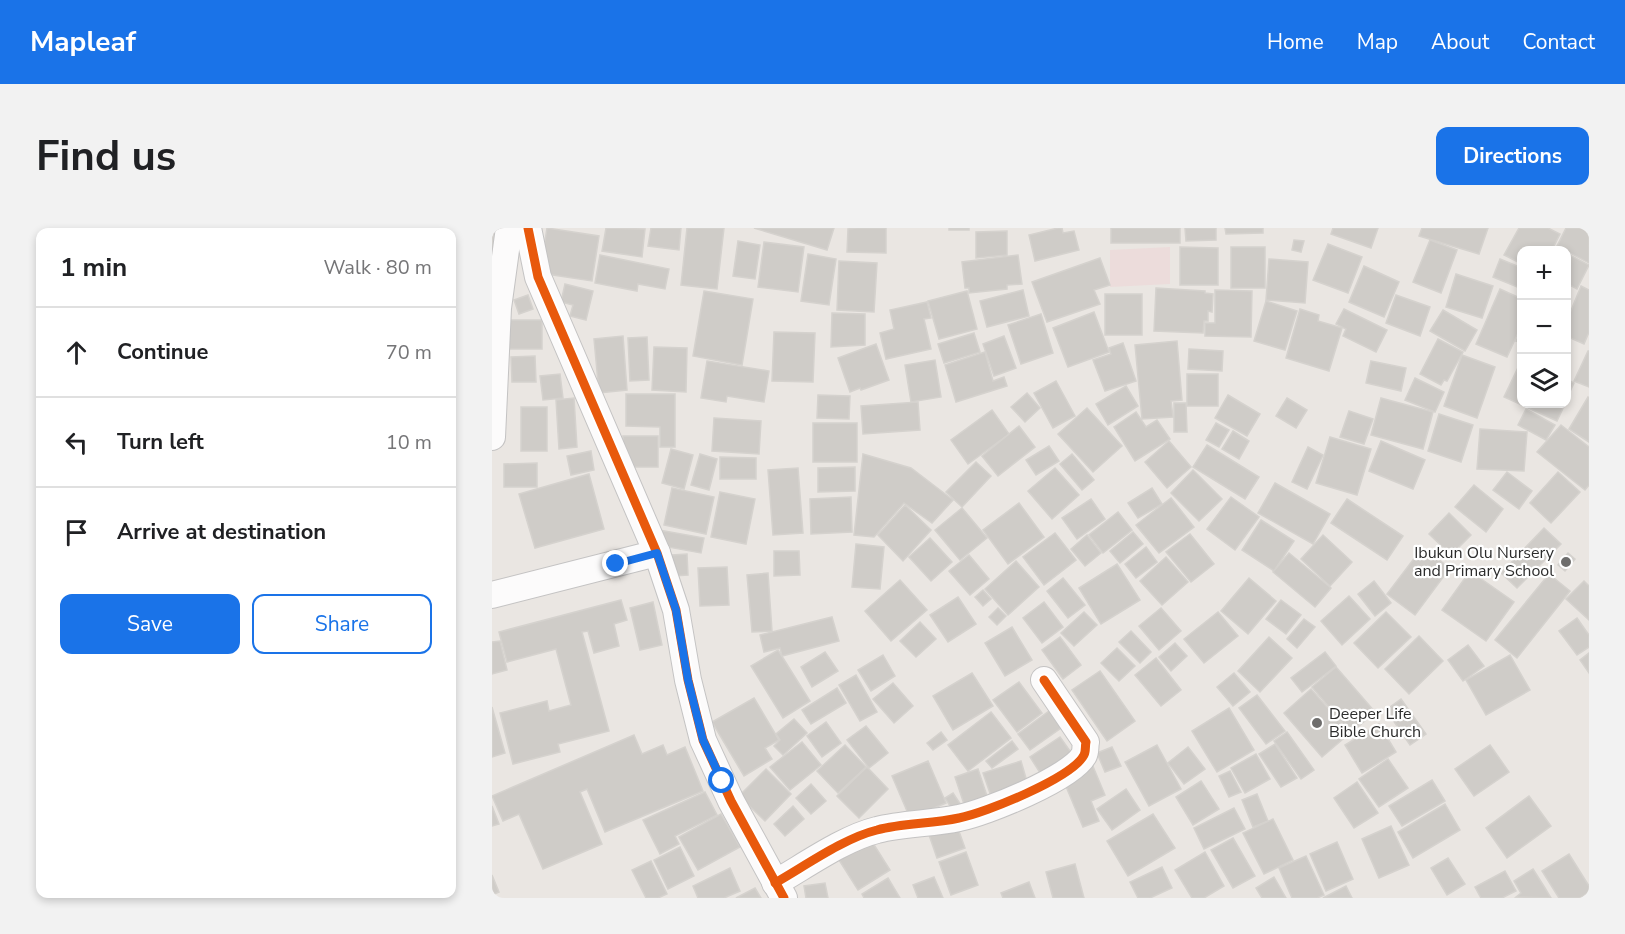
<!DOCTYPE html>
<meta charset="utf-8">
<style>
body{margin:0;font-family:"Nunito Sans",sans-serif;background:#f2f2f2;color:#202124}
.controls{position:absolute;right:18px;top:18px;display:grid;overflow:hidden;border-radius:12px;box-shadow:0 3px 9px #0003}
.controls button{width:54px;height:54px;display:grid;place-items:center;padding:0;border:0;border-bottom:2px solid #e0e0e0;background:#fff;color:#202124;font:30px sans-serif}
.stop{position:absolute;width:18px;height:18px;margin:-14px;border:4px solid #1a73e8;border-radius:50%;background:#fff}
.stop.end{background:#1a73e8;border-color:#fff;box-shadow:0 2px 6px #0008}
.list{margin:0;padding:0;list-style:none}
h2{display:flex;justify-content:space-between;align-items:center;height:78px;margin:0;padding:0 24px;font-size:26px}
h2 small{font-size:20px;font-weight:400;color:#757577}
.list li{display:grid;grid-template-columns:39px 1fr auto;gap:18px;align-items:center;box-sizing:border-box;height:90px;padding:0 24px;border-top:2px solid #e0e0e0}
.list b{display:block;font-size:22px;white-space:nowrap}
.list em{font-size:20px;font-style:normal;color:#757577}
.actions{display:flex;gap:12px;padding:18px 24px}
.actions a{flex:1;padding:14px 0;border:2px solid #1a73e8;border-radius:12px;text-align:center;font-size:21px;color:#1a73e8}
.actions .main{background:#1a73e8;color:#fff}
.icon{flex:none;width:33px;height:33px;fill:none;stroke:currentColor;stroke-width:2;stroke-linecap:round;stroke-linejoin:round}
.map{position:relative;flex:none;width:1097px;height:670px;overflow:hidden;border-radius:12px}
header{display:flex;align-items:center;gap:36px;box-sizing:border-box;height:84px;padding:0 30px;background:#1a73e8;color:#fff}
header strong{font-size:28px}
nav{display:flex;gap:33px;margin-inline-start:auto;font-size:21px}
.intro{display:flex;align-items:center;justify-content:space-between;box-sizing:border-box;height:144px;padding:0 36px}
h1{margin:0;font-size:42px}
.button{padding:15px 27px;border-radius:12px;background:#1a73e8;color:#fff;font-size:21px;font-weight:700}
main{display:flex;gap:36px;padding:0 36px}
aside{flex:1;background:#fff;border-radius:12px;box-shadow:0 3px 9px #0003}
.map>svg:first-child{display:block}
.medical{fill:#ecdcdb}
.building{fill:#cfccc8;stroke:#d5d2ce;stroke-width:1.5}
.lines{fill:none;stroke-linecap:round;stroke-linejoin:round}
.minor-casing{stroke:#c4c3c3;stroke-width:28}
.minor{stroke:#fcfbfb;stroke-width:26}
.cycleway-casing{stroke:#fff;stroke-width:13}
.cycleway{stroke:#e8590c;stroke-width:9}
.route{stroke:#1a73e8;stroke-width:8}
.poi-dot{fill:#6e6d6c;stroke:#fff;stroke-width:2}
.labels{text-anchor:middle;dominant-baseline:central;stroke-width:4.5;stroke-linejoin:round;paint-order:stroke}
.poi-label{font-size:16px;fill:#2c2c2c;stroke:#fff;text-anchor:end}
</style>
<header>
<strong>Mapleaf</strong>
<nav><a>Home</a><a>Map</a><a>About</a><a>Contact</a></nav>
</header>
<div class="intro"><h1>Find us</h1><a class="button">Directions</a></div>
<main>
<aside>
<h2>1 min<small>Walk · 80 m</small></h2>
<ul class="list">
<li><svg class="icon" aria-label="ahead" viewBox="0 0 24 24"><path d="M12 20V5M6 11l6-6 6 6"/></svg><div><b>Continue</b></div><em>70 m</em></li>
<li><svg class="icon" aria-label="left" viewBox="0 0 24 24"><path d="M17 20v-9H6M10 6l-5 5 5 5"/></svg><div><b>Turn left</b></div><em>10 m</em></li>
<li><svg class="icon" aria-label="arrive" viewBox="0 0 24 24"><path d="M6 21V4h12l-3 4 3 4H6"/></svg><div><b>Arrive at destination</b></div></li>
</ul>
<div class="actions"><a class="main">Save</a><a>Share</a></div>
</aside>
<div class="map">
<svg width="1097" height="670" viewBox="0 0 1097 670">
<rect width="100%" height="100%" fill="#eae6e2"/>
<path class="medical" d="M 678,19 L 678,56 L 618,59 L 618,22 Z"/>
<g class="building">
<path d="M 0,0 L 2,0 L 1,32 L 0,32 Z"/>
<path d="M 55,0 L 107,8 L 100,53 L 48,45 Z"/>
<path d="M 114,0 L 153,1 L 150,29 L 110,23 Z"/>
<path d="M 159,0 L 189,0 L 187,22 L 156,18 Z"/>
<path d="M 195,0 L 232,0 L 225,61 L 189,57 Z"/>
<path d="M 262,0 L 342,0 L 335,22 Z"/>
<path d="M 365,0 L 394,0 L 394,25 L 355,24 L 356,1 Z"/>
<rect x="457" y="0" width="20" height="2"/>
<path d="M 566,0 L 570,0 L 571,5 L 582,3 L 587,22 L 543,33 L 537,7 Z"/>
<rect x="619" y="0" width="69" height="15"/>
<path d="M 693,0 L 724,0 L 724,12 L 694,13 Z"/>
<path d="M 733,0 L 771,0 L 771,5 L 734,6 Z"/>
<path d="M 841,0 L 886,0 L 879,20 L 839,6 Z"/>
<path d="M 930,0 L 996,0 L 987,26 L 927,8 Z"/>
<path d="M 1027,0 L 1056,0 L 1068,6 L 1060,22 L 1030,22 L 1030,36 L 1012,27 Z"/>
<path d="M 1074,0 L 1097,0 L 1097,35 L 1065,18 Z"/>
<path d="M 515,3 L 515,27 L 484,30 L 484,4 Z"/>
<path d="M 802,12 L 812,13 L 809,24 L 800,22 Z"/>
<path d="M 938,12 L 965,22 L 949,65 L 921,54 Z"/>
<path d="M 246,13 L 268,17 L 263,51 L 241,48 Z"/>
<path d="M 272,14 L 312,19 L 306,64 L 266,59 Z"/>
<path d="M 836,16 L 870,29 L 856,65 L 821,52 Z"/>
<path d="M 688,19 L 726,20 L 726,57 L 688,57 Z"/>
<rect x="739" y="19" width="34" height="41"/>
<path d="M 1074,25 L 1097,37 L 1085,61 L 1074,55 Z"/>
<path d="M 316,26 L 344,31 L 337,77 L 309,73 Z"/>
<path d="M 108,27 L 177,41 L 173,61 L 146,56 L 145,63 L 103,55 Z"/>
<path d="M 526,27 L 530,56 L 515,57 L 515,61 L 477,65 L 477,60 L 473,60 L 470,34 Z"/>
<path d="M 608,30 L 618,57 L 602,62 L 608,76 L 555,94 L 540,54 Z"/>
<path d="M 777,31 L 816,34 L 813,75 L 774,72 Z"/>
<path d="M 1008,31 L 1030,40 L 1030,61 L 1001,49 Z"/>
<path d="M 347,33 L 385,35 L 382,84 L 345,82 Z"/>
<path d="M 872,38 L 907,54 L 892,89 L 857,74 Z"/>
<path d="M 964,46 L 1001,58 L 990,90 L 954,79 Z"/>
<path d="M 73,56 L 101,63 L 94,92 L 78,88 L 81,77 L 69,74 Z"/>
<path d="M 1089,58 L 1097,62 L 1097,104 L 1092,116 L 1074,108 L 1074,95 Z"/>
<path d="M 664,60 L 713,63 L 713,65 L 721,66 L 720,84 L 716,83 L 716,93 L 712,93 L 711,105 L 662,103 Z"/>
<path d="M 1008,61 L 1030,71 L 1030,96 L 1015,129 L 984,116 Z"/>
<path d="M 531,62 L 537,88 L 495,99 L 488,73 Z"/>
<path d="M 723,62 L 760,63 L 759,109 L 713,108 L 713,95 L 723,95 Z"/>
<path d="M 212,63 L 261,71 L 250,137 L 201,128 Z"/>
<path d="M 475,63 L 485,101 L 447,111 L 436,73 Z"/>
<rect x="613" y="66" width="37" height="41"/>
<path d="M 36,67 L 41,81 L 27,86 L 22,72 Z"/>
<path d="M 904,67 L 938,79 L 928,108 L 894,95 Z"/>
<path d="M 774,73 L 805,83 L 793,122 L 762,113 Z"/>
<path d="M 435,74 L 439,90 L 432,91 L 439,121 L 394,131 L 388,105 L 402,101 L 398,82 Z"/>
<path d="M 808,81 L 827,87 L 826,93 L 850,100 L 837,143 L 794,130 Z"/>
<path d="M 852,81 L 895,102 L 884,124 L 851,108 L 854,101 L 844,96 Z"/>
<path d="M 951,82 L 985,102 L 973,123 L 938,103 Z"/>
<path d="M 602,84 L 617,124 L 576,139 L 561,100 Z"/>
<path d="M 340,85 L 373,86 L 373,117 L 339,119 Z"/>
<path d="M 549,86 L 561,125 L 529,136 L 516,97 Z"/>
<rect x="17" y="92" width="33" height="29"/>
<path d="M 1030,100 L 1030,115 L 1024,113 Z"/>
<path d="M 282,104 L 323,105 L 321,154 L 280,153 Z"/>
<path d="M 482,105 L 488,124 L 452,135 L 446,116 Z"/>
<path d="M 131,108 L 135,162 L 107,165 L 102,111 Z"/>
<path d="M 512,108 L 524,140 L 502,148 L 491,116 Z"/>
<path d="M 155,109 L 157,152 L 138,153 L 136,110 Z"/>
<path d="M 946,111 L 971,124 L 955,153 L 952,152 L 949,157 L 928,146 Z"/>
<path d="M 685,113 L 690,172 L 679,173 L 681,189 L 650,191 L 643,117 Z"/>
<path d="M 631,115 L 644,153 L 613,163 L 601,132 L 619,126 L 617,120 Z"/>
<path d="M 384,116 L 397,152 L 369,162 L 368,160 L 358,164 L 346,130 Z"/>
<path d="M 162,119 L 195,120 L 194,164 L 160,162 Z"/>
<path d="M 697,121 L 731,123 L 730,143 L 696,141 Z"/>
<path d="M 1096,123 L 1097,123 L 1097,159 L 1082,153 Z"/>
<path d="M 493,124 L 501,153 L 512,149 L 515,158 L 464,174 L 453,137 Z"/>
<path d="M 970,127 L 1003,139 L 985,190 L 952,178 Z"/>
<path d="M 43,128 L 44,154 L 20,154 L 19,129 Z"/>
<path d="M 1030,131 L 1030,176 L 1073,176 L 1065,193 L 1012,169 Z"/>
<path d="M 443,132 L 449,169 L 419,174 L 413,137 Z"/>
<path d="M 215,133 L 277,143 L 272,174 L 235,168 L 234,174 L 209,170 Z"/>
<path d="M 879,133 L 914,140 L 909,163 L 874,155 Z"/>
<path d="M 68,146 L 71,170 L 51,172 L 48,148 Z"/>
<rect x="695" y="146" width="31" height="32"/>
<path d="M 923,150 L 952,164 L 943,184 L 913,172 Z"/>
<path d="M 564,153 L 583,188 L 561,200 L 542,165 Z"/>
<path d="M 1078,153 L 1082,155 L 1074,172 L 1074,155 L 1077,156 Z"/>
<path d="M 634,158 L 646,178 L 616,197 L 604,176 Z"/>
<path d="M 535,165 L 548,180 L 533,194 L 519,179 Z"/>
<path d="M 134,166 L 183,166 L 183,219 L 168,219 L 168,199 L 134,198 Z"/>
<path d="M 326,167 L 358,168 L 357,191 L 325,190 Z"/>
<path d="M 736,167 L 768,186 L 755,208 L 723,190 Z"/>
<path d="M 1096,169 L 1097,170 L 1097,214 L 1077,201 Z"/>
<path d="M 82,170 L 85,219 L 67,221 L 64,172 Z"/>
<path d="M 795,170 L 815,182 L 804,200 L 784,188 Z"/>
<path d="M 889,170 L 941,184 L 931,221 L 879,207 Z"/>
<path d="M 426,174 L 428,202 L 371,206 L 369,178 Z"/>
<path d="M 682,175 L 694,175 L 695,204 L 682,204 Z"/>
<rect x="29" y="179" width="26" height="44"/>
<path d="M 595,180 L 630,218 L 601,244 L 566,206 Z"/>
<path d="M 1034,181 L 1063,197 L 1054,212 L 1026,197 Z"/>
<path d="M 500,182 L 517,206 L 476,236 L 459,212 Z"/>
<path d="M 857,183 L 881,191 L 872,216 L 848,209 Z"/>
<path d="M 644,184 L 654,199 L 665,192 L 678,211 L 643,233 L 622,199 Z"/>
<path d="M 947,186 L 981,197 L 969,234 L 936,223 Z"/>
<path d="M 222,190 L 269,193 L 267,226 L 220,223 Z"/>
<rect x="321" y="195" width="44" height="39"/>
<path d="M 724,195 L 737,202 L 727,219 L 714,212 Z"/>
<path d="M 1069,197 L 1097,219 L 1097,257 L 1093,262 L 1045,224 Z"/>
<path d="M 527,198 L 543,219 L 506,248 L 490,228 Z"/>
<path d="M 988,201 L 1035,204 L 1032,243 L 985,241 Z"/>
<path d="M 741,203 L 757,213 L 747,231 L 730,221 Z"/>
<rect x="131" y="208" width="35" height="31"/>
<path d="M 838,209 L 879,221 L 865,267 L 824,255 Z"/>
<path d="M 677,213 L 699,239 L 675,260 L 653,234 Z"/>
<path d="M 889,213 L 933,232 L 921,261 L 877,243 Z"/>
<path d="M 715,217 L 767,249 L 753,271 L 701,239 Z"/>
<path d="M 557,218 L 567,233 L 544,247 L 534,232 Z"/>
<path d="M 816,219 L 831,227 L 815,261 L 800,254 Z"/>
<path d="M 179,221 L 201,227 L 192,261 L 170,255 Z"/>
<path d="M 99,223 L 102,242 L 79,247 L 75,228 Z"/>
<path d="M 208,226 L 225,231 L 217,262 L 199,257 Z"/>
<path d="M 371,226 L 419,240 L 461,272 L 440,295 L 412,275 L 382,309 L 362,307 Z"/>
<path d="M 580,226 L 602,252 L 590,262 L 568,236 Z"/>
<path d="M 228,229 L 264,230 L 264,251 L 228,251 Z"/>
<path d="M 484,234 L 499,248 L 470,279 L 454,264 Z"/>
<path d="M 45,235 L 45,259 L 12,259 L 12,236 Z"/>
<path d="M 363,239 L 363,263 L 326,264 L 326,240 Z"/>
<path d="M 306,240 L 311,305 L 281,307 L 276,242 Z"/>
<path d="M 563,240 L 587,267 L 560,291 L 536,263 Z"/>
<path d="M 701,242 L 730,271 L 707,293 L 679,265 Z"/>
<path d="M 1015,244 L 1040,263 L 1027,281 L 1001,262 Z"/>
<path d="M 1066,244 L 1088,264 L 1059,295 L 1038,275 Z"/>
<path d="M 97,246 L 112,301 L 43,320 L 27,266 Z"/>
<path d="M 783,255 L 838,286 L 821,316 L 766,285 Z"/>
<path d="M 982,257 L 1011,281 L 994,304 L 963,279 Z"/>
<path d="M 180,260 L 222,269 L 214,306 L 172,297 Z"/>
<path d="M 660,260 L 670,276 L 646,290 L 636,275 Z"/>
<path d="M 228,264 L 263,271 L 254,316 L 219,309 Z"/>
<path d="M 359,269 L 360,304 L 319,306 L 318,271 Z"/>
<path d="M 739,269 L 767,289 L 743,322 L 715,301 Z"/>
<path d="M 679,270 L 702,299 L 667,325 L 644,297 Z"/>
<path d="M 599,271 L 613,291 L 585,311 L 570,290 Z"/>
<path d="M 855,271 L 911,308 L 895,332 L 839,295 Z"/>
<path d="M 527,275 L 552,309 L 516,336 L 491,302 Z"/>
<path d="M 413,277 L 439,302 L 411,333 L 386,307 Z"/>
<path d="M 470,280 L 495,310 L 468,332 L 443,302 Z"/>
<path d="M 626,284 L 640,302 L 611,325 L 597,307 Z"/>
<path d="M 957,285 L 979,307 L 959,327 L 937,306 Z"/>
<path d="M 769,292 L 802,313 L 782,343 L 750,322 Z"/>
<path d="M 1052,300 L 1069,316 L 1025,360 L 1009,345 Z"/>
<path d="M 167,302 L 212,310 L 209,325 L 165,317 Z"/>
<path d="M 641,304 L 651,316 L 628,335 L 618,323 Z"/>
<path d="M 563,305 L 584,332 L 552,357 L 531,329 Z"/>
<path d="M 698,306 L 722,336 L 699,354 L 674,324 Z"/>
<path d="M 595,307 L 609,325 L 593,338 L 579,321 Z"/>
<path d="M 831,307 L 860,334 L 838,358 L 809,331 Z"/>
<path d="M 438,310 L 460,334 L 439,353 L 417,329 Z"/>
<path d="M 364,316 L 392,319 L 388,361 L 360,359 Z"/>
<path d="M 654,319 L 665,334 L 644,350 L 633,336 Z"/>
<path d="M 930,320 L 958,340 L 923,387 L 895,366 Z"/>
<path d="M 282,323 L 307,323 L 308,347 L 282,348 Z"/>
<path d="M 797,325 L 839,360 L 823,379 L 781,344 Z"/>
<path d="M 1076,325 L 1083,331 L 1073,343 L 1066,337 Z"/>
<path d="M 195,326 L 196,347 L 181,348 L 180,327 Z"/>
<path d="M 477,327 L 497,351 L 478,367 L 457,343 Z"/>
<path d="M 674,329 L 696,354 L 670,377 L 648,353 Z"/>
<path d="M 524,333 L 547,359 L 516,387 L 493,361 Z"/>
<path d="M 625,336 L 648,372 L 609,396 L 587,360 Z"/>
<path d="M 235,339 L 237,377 L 208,378 L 206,340 Z"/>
<path d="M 978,343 L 1022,374 L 994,413 L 950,382 Z"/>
<path d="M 276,345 L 280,403 L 260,404 L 255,347 Z"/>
<path d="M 1057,346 L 1078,363 L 1025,430 L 1003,412 Z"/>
<path d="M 571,350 L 593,377 L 576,390 L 555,363 Z"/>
<path d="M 757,350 L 784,373 L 756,406 L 729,383 Z"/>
<path d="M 408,352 L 435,382 L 399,413 L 373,383 Z"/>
<path d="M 882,353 L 899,375 L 883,388 L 866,366 Z"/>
<path d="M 1092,353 L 1097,358 L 1097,392 L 1074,371 Z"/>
<path d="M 491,362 L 499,371 L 491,378 L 483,369 Z"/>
<path d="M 857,368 L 878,391 L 850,417 L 829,393 Z"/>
<path d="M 466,369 L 484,396 L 456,414 L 438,387 Z"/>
<path d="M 129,372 L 135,392 L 122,396 L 127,418 L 102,425 L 96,403 L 90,404 L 117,503 L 66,516 L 68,524 L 21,536 L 8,485 L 55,473 L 57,483 L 79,477 L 64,421 L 15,434 L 7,404 Z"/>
<path d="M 789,372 L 809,387 L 794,406 L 774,391 Z"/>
<path d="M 161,374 L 170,417 L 148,422 L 138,380 Z"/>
<path d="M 552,374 L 571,399 L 550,415 L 531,390 Z"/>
<path d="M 506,380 L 514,388 L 505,397 L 497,389 Z"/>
<path d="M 669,380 L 689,403 L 667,422 L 647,398 Z"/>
<path d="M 592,384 L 605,397 L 582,418 L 569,405 Z"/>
<path d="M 726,384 L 746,408 L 712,435 L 692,411 Z"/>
<path d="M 894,384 L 919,409 L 886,440 L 862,415 Z"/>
<path d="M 340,389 L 347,413 L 290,428 L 288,420 L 272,424 L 268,407 Z"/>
<path d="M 1085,390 L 1097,407 L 1097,419 L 1085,427 L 1067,403 Z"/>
<path d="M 812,391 L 823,399 L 805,420 L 795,411 Z"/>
<path d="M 428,394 L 444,411 L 424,429 L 408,413 Z"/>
<path d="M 520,399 L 540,432 L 513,448 L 493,415 Z"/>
<path d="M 639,403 L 659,424 L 648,435 L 627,414 Z"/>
<path d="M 927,408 L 951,433 L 917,466 L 893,441 Z"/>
<path d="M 568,409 L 589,437 L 571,451 L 550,422 Z"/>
<path d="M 777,409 L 800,430 L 768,464 L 746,443 Z"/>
<path d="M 8,413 L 15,442 L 0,446 L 0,414 Z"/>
<path d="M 683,415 L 695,428 L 679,443 L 667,429 Z"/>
<path d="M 976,417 L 992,438 L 971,453 L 956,432 Z"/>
<path d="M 625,420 L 643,438 L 627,453 L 609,435 Z"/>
<path d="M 286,422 L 318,473 L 291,490 L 259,438 Z"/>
<path d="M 333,424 L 346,443 L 320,459 L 309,439 Z"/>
<path d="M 833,424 L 844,438 L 810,464 L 799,450 Z"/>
<path d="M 1097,425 L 1097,445 L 1088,432 Z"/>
<path d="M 391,427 L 403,448 L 379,463 L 366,442 Z"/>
<path d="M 1018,427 L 1038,462 L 994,487 L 974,452 Z"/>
<path d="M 664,430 L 689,462 L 669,478 L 643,447 Z"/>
<path d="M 844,439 L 883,484 L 859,505 L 820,459 Z"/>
<path d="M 608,443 L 643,493 L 615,513 L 580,462 Z"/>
<path d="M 480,445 L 501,478 L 461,502 L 441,468 Z"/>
<path d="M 742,445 L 758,464 L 741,478 L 725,459 Z"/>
<path d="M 364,447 L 385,484 L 368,493 L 347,457 Z"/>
<path d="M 527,454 L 550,485 L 525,504 L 501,472 Z"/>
<path d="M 401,455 L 421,478 L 402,495 L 381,471 Z"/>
<path d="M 345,460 L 354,475 L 319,496 L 310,482 Z"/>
<path d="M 819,461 L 858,505 L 830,529 L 792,485 Z"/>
<path d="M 765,467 L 793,503 L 774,516 L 747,480 Z"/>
<path d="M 262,470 L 287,512 L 273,520 L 280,531 L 252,548 L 220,494 Z"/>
<path d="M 909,471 L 934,506 L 918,517 L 894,482 Z"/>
<path d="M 0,479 L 13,525 L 0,529 Z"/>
<path d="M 737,480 L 762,522 L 725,544 L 700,503 Z"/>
<path d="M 557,483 L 569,500 L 538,522 L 526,506 Z"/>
<path d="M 499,484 L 519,510 L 476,543 L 456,517 Z"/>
<path d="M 302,491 L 315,505 L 291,527 L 282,518 L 288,512 L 284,506 Z"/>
<path d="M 334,494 L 349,515 L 330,529 L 315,508 Z"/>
<path d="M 887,496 L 904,524 L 870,545 L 853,517 Z"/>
<path d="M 374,498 L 396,525 L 377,540 L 355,512 Z"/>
<path d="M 449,504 L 455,512 L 441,522 L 435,515 Z"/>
<path d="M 795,504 L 822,542 L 809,551 L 782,513 Z"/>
<path d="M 142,507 L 150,526 L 171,517 L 175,527 L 193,519 L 211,563 L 113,604 L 95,561 L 88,564 L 110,616 L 51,641 L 27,586 L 11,593 L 0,568 Z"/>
<path d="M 568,509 L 583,530 L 552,551 L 538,529 Z"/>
<path d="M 520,513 L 526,521 L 500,540 L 494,533 Z"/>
<path d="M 310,514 L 329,537 L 298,562 L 278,539 Z"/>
<path d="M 783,516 L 805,550 L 789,559 L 767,526 Z"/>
<path d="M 353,517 L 374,539 L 346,565 L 325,543 Z"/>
<path d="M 665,517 L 689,561 L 657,578 L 633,534 Z"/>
<path d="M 998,517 L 1017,544 L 982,568 L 963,541 Z"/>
<path d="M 620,519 L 629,538 L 613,544 L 605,525 Z"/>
<path d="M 696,519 L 713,541 L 692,556 L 676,535 Z"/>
<path d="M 764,526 L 778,551 L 753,565 L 739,540 Z"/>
<path d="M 896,531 L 916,560 L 887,579 L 867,551 Z"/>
<path d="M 436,533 L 454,575 L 418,590 L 400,548 Z"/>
<path d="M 529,533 L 536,557 L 499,568 L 491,545 Z"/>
<path d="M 600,536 L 613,567 L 599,573 L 607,593 L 591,599 L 570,549 Z"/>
<path d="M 375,539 L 396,561 L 367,590 L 345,568 Z"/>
<path d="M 274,541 L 299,566 L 273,593 L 247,568 Z"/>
<path d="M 486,541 L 496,571 L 473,579 L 463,549 Z"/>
<path d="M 738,543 L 749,564 L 737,569 L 727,548 Z"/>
<path d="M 940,552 L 953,573 L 910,598 L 897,578 Z"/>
<path d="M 709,553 L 727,581 L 701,597 L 684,569 Z"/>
<path d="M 865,554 L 886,585 L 862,600 L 842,570 Z"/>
<path d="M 319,556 L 334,573 L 319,586 L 304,570 Z"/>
<path d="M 634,561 L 648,582 L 620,602 L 605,581 Z"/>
<path d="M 213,564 L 225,587 L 183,608 L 187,616 L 168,626 L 151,592 Z"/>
<path d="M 461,565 L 471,580 L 463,586 L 453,570 Z"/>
<path d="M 765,566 L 776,593 L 761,599 L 750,572 Z"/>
<path d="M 1037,568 L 1059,598 L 1015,630 L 994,600 Z"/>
<path d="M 953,576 L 968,602 L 921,630 L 906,604 Z"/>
<path d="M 0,578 L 7,596 L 0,598 Z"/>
<path d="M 301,578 L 312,591 L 293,608 L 282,596 Z"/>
<path d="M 742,580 L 753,601 L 712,621 L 702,600 Z"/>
<path d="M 229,586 L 248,619 L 206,642 L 187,609 Z"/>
<path d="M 661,586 L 683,620 L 636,648 L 615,613 Z"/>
<path d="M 781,591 L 801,632 L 772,646 L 751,605 Z"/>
<path d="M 464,595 L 473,620 L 445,630 L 436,604 Z"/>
<path d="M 899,598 L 917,637 L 887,650 L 870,611 Z"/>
<path d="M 741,610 L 763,648 L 741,660 L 719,622 Z"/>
<path d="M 379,612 L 398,642 L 366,662 L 347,632 Z"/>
<path d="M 845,614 L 861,651 L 834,663 L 818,626 Z"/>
<path d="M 188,619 L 202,648 L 176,661 L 162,632 Z"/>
<path d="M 474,624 L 486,657 L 459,667 L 447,634 Z"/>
<path d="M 713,624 L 732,658 L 712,670 L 700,670 L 683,642 Z"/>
<path d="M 1077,626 L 1097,658 L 1097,664 L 1088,670 L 1067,670 L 1050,643 Z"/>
<path d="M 814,628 L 832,667 L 825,670 L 800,670 L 787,640 Z"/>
<path d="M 956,630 L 973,656 L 955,667 L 939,640 Z"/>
<path d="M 159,633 L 175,666 L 166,670 L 154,670 L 140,642 Z"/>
<path d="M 583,636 L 592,670 L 561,670 L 554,644 Z"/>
<path d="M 670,639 L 680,660 L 658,670 L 646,670 L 638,654 Z"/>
<path d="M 238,640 L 248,663 L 232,670 L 206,670 L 201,658 Z"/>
<path d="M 1041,641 L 1053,660 L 1059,670 L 1024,669 L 1029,665 L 1022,653 Z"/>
<path d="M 1013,643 L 1024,663 L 1010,670 L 989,670 L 983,659 Z"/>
<path d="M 0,647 L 7,664 L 0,667 Z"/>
<path d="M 442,649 L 451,670 L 426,670 L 421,657 Z"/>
<path d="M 782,649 L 794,670 L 770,670 L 764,660 Z"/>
<path d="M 396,650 L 408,670 L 372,670 L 370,666 Z"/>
<path d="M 537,654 L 543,670 L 511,670 L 509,665 Z"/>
<path d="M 333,655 L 336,670 L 314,670 L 312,658 Z"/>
<path d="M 854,658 L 860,670 L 831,670 Z"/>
<path d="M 263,660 L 269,670 L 244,670 Z"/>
</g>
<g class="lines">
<g class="minor-casing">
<g id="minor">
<path d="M 36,0 L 46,49 L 165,325 L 184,382 L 196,452 L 211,512 L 239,573 L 292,670"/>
<path d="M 0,209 L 6,80 L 17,0"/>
<path d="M 0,367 L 165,325"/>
<path d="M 283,655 C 313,638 352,610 385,602 C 411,595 440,596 467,590 C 493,585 580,550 592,527 C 594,523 593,518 594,514 L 552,452"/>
</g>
</g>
<use href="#minor" class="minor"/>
<g class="cycleway-casing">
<g id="cycleway">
<path d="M 36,0 L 46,49 L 165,325 L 184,382 L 196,452 L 211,512 L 239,573 L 292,670"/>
<path d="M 283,655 C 313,638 352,610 385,602 C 411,595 440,596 467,590 C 493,585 580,550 592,527 C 594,523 593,518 594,514 L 552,452"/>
</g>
</g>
<use href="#cycleway" class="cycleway"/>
</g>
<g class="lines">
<path class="route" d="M 124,336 L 165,325 L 184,382 L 196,452 L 211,512 L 230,553"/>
</g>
<g class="poi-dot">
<circle cx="1074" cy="334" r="6"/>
<circle cx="825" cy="495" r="6"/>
</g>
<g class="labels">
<g class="poi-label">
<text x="1062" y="325">Ibukun Olu Nursery<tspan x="1062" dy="18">and Primary School</tspan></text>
<text x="837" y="486" text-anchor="start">Deeper Life<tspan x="837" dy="18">Bible Church</tspan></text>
</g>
</g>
</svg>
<div class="controls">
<button>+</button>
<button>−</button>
<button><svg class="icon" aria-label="layers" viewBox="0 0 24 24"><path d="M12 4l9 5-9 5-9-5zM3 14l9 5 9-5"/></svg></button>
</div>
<div class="stop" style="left:230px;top:553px"></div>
<div class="stop end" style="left:124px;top:336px"></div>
</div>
</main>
